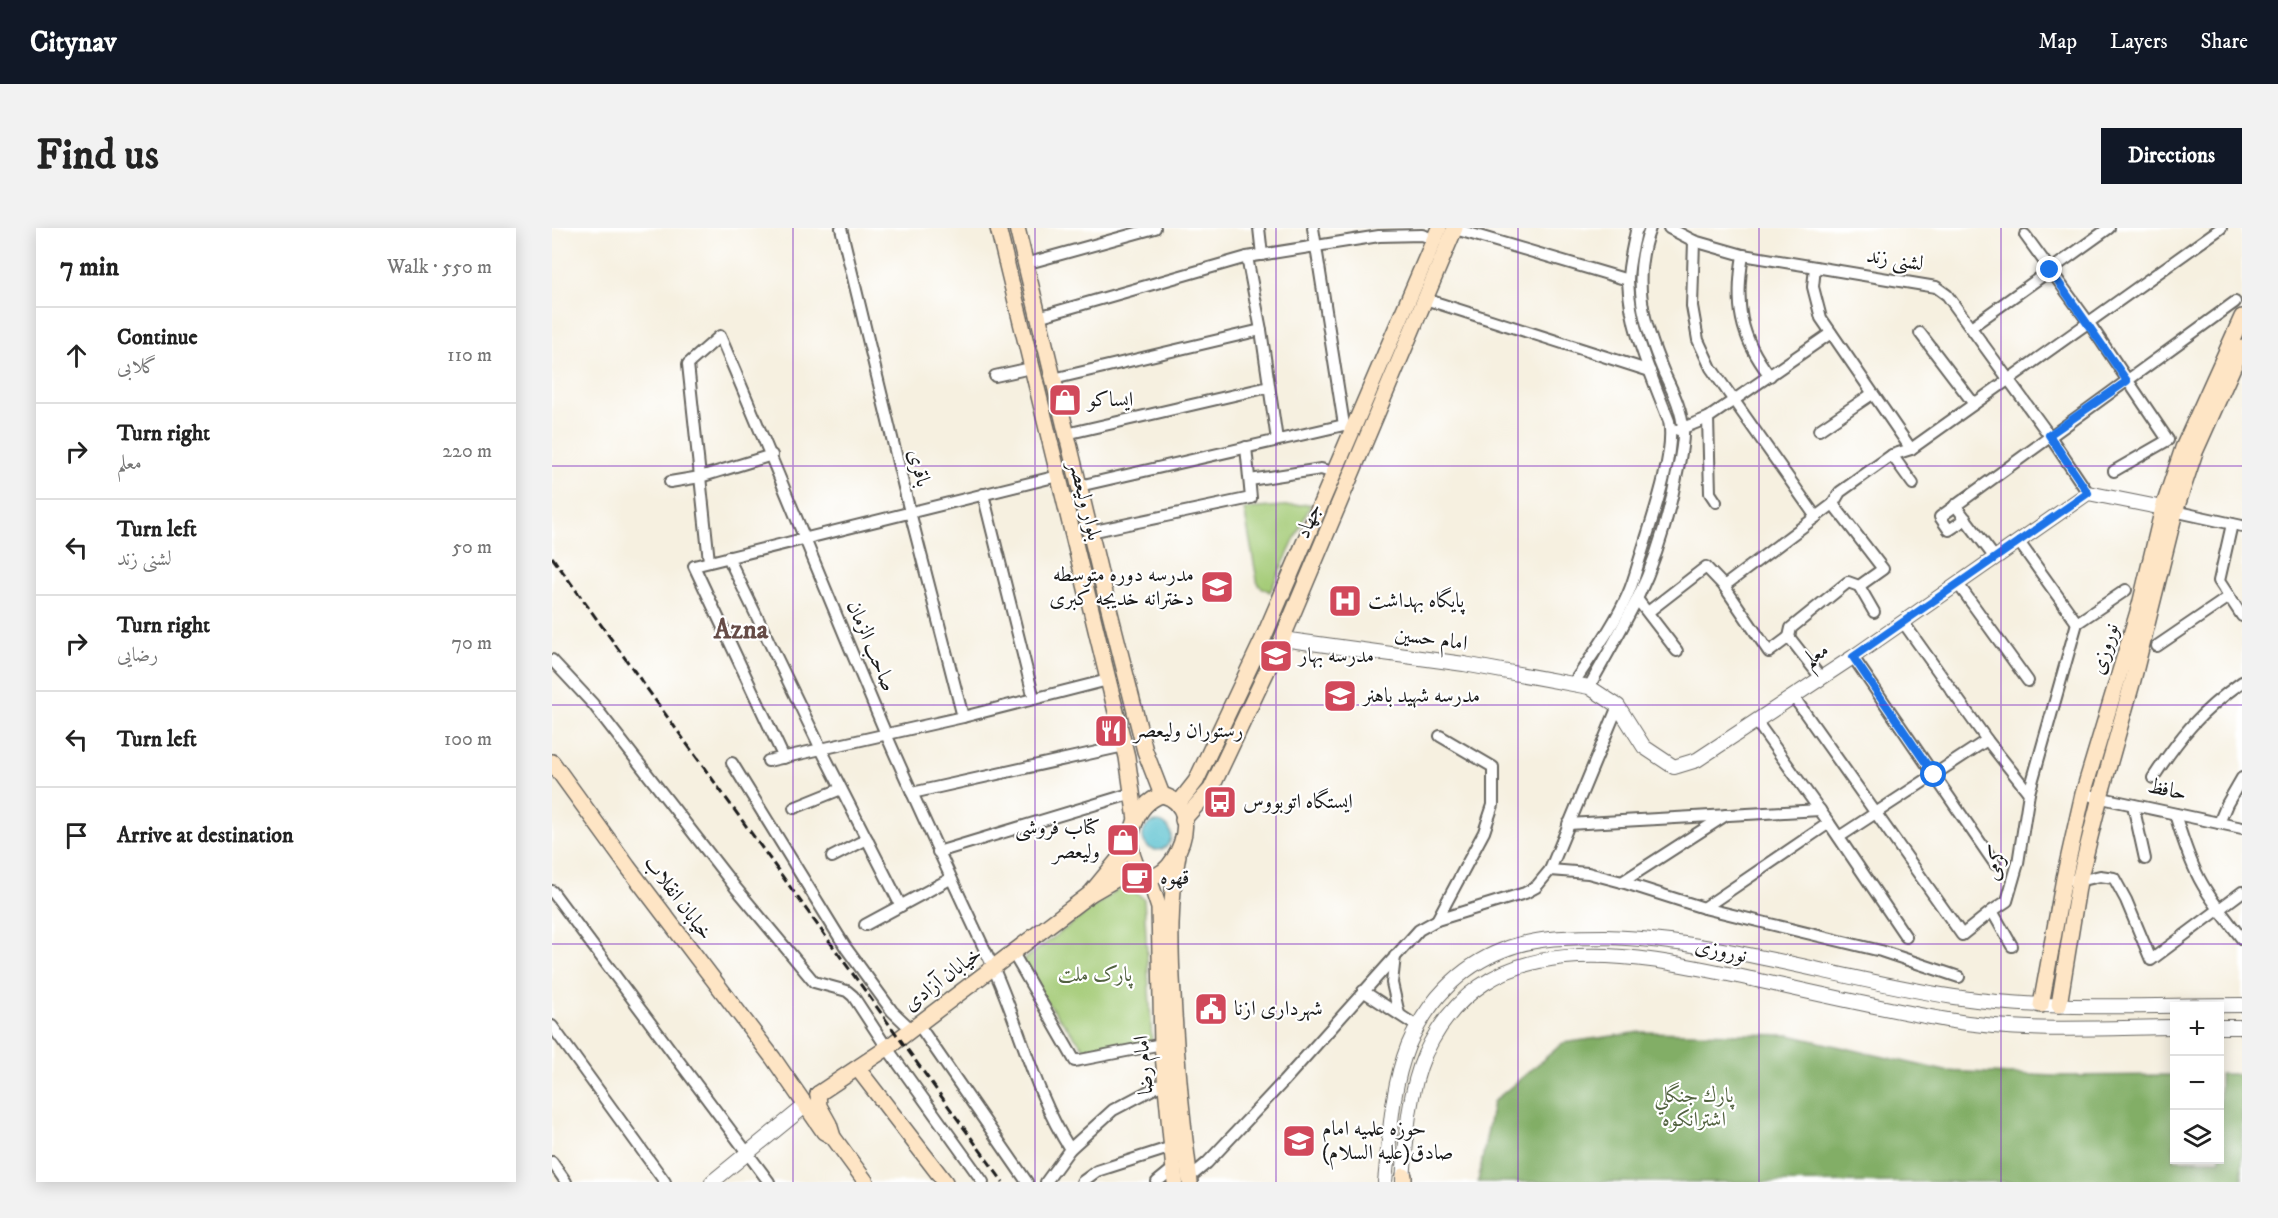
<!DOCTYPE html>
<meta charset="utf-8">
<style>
body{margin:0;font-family:"IM FELL DW Pica",Amiri,serif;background:#f2f2f2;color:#222}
.controls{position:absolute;right:18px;bottom:18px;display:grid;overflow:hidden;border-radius:0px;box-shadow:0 3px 15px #0003}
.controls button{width:54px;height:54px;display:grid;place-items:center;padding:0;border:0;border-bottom:2px solid #e0e0e0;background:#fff;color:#222;font:30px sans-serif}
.stop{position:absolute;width:18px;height:18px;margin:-14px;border:4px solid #1a73e8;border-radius:50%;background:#fff}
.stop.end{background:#1a73e8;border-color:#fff;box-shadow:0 2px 6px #0008}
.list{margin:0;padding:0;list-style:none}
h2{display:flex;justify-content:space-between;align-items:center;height:78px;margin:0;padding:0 24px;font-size:26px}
h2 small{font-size:20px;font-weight:400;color:#767676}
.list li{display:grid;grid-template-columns:39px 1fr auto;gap:18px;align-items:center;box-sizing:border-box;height:96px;padding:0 24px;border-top:2px solid #e0e0e0}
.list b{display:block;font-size:22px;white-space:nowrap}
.list p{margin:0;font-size:20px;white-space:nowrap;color:#767676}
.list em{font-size:20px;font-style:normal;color:#767676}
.icon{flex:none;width:33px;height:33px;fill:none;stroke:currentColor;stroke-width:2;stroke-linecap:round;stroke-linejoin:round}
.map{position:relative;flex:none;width:1690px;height:954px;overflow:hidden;border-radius:0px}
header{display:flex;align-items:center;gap:36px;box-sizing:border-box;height:84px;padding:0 30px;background:#111827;color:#fff}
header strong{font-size:28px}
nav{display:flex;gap:33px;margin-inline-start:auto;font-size:21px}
.intro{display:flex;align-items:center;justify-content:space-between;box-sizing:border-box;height:144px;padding:0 36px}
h1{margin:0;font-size:42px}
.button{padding:15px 27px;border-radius:0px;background:#111827;color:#fff;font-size:21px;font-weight:700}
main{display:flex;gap:36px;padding:0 36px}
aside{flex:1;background:#fff;border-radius:0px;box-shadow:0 3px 15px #0003}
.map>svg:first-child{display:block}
.green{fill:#a3ca75;stroke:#607348;stroke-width:1.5}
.forest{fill:#82ae66;stroke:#4f6541;stroke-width:1.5}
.water{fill:#52becd;stroke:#376d74;stroke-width:1.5}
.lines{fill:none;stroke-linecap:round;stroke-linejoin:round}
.minor-casing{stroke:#686661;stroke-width:14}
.tertiary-casing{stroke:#686661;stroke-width:16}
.secondary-casing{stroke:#686661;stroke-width:18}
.minor{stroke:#fff;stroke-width:10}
.tertiary{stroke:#fff;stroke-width:14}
.secondary{stroke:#fee5c5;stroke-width:15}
.rail{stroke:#1c1c1c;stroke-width:3;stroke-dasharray:9 4.5;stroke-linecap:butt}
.route{stroke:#1a73e8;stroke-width:8}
.grid{fill:none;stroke:#7b2cbf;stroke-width:1.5;stroke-opacity:0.55}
.labels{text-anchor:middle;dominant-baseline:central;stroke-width:4.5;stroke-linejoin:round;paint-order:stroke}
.street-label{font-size:21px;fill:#1c1c1c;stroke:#fff}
.poi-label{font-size:21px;fill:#1c1c1c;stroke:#fff;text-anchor:start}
.park-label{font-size:21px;fill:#526240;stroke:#fff}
.district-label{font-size:27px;font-weight:bold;fill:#664c47;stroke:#fff}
</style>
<header>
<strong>Citynav</strong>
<nav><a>Map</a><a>Layers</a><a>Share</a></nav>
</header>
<div class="intro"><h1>Find us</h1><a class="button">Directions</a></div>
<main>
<aside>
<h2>7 min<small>Walk · 550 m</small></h2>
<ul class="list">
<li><svg class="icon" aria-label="ahead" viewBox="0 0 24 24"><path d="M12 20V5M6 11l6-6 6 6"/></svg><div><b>Continue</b><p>گلابی</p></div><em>110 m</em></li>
<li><svg class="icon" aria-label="right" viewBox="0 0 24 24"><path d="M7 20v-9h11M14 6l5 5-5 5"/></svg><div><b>Turn right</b><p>معلم</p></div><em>220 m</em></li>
<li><svg class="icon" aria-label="left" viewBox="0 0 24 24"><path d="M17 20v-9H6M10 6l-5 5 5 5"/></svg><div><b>Turn left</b><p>لشنی زند</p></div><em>50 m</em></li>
<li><svg class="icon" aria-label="right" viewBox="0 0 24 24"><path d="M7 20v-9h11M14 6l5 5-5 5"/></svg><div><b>Turn right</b><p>رضایی</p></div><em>70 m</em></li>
<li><svg class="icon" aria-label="left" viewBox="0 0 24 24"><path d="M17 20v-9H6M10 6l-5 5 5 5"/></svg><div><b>Turn left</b></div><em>100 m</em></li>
<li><svg class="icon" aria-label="arrive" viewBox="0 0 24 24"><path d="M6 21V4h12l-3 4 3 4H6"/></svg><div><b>Arrive at destination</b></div></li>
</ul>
</aside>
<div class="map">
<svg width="1690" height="954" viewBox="0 0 1690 954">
<rect width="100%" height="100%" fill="#fff"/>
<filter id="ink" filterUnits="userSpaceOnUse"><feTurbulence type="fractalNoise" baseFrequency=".0167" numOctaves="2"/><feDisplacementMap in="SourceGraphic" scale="12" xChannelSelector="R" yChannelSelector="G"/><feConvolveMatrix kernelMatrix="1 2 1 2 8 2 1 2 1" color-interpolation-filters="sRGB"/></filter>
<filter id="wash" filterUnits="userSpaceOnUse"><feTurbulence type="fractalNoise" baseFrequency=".008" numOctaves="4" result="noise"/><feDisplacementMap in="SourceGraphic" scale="24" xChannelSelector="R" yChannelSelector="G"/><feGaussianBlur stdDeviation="1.35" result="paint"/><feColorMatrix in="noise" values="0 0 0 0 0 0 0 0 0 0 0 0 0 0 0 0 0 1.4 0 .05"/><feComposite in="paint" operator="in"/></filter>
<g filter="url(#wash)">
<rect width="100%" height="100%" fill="#f6f0e0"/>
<g class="green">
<path d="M 759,276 L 718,364 L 706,357 L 692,281 Z"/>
<path d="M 573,656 L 592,671 L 600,814 L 535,824 L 465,737 Z"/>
</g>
<path class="forest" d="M 1089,804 L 1237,807 L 1393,843 L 1503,848 L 1622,847 L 1622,932 L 1668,932 L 1668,846 L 1690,846 L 1690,954 L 926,954 L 941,874 L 1011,815 Z"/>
<circle class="water" cx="605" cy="608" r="14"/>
</g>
<g filter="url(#ink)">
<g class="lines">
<g class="minor-casing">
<g id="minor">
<path d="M 289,0 L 358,284 L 411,489"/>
<path d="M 707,0 L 710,27"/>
<path d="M 761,0 L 792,197"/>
<path d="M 1117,0 L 1142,13 L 1191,27 L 1384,59 L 1395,67 L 1497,207 L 1536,265"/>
<path d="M 903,1 L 1076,52"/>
<path d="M 1473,7 L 1537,95 L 1616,212 L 1562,243"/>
<path d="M 1142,13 L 1140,78 L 1146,112 L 1159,140 L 1264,289"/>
<path d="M 1191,27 C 1183,76 1187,108 1218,148"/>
<path d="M 695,29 L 709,102 L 725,212"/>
<path d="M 473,36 L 603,0"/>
<path d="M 1263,39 L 1261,59 L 1269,90 L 1359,221"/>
<path d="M 873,71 L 1098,143"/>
<path d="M 486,89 L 695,29 L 827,8 L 870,7 L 882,11"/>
<path d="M 1419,99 L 1557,0"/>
<path d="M 1368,105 L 1422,176"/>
<path d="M 443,148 L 479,140"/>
<path d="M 501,151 L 709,102"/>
<path d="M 1156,190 L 1158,265 L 1164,274"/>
<path d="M 1126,202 L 1156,190 L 1279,105"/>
<path d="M 1267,202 L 1320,166"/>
<path d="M 514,206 L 717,159"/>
<path d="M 1340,227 L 1361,256"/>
<path d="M 698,252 L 769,241 L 782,245"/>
<path d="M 118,254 L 148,249 L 220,227"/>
<path d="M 527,258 L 792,197 L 801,201"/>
<path d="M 431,266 L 482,471"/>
<path d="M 1403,277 L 1443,330"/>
<path d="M 1617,282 L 1690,298"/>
<path d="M 1414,291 L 1397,302 L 1388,289 L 1683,74"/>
<path d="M 1680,296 L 1667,353 L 1690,388"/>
<path d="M 538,304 L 699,270 L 694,219"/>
<path d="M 1467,314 L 1525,395"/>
<path d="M 176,329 L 269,521 L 349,678"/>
<path d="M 157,333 L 136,136 L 168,108 C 225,240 278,374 334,506 C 368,584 404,661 440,737 C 468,797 482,865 518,921"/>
<path d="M 1406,356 L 1476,453"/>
<path d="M 1172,358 L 1281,276 L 1288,264 L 1340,227 L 1359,221 L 1669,0"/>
<path d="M 1307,358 L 1322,384"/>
<path d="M 1085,371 L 1125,423"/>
<path d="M 1096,384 L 1154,339 L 1172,358 L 1217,424 L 1237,409 L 1269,450"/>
<path d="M 1351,394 L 1435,512 L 1477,565"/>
<path d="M 1237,409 L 1239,400 L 1296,354 L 1307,358 L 1331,341 L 1281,276"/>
<path d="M 1605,418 L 1677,369"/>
<path d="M 1301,429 L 1443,636"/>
<path d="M 0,432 L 41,476 L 183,659 L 262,754 L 295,763 L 301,768 L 335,820 L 431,954"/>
<path d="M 1021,456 C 1040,427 1062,398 1076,366 C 1082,353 1085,339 1089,327 C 1099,294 1124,225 1117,193 C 1100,148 1078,102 1076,53 C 1076,36 1081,19 1084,3 L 1086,0"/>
<path d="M 1037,459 C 1053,430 1070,401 1085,371 C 1103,334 1116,291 1124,250 C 1127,235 1132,217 1131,201 C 1130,181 1120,162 1112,145 C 1091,95 1079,52 1098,0"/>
<path d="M 1241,468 L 1410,707 L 1440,683 L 1455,673 L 1466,635 L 1477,565 L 1525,395 L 1574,362"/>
<path d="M 1204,493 L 1277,595 L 1354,709"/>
<path d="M 232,530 L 142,338 L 506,248"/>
<path d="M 216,533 L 411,489 L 556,452"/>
<path d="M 180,535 L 294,720 L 340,783 L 359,801"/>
<path d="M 1601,550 C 1629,507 1648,484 1690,454"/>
<path d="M 360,565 L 572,518"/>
<path d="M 1531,566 L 1690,600"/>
<path d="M 1581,577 L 1593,631"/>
<path d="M 242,580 L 289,561"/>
<path d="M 1623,586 C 1629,606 1635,625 1644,644 C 1655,668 1674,690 1690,711"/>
<path d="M 1667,595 L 1675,576 L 1690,550"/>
<path d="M 1016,596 L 1268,582"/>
<path d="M 1287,609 L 1435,512"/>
<path d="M 386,624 L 581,565"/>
<path d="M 280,629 L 315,611"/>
<path d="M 998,642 L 1036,645 L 1070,654 L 1152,680 L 1329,723 L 1407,749"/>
<path d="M 1521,652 L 1527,653 L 1548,648 L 1562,650 L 1574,672 L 1599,732 L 1690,664"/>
<path d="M 1070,654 L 1174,587"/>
<path d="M 0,663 L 217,954"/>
<path d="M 1152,680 L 1277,595"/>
<path d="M 1440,683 L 1460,718"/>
<path d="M 885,692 L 932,604 L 941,577 L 941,539 L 888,508"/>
<path d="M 313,697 L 398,651"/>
<path d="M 461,725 L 523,833 L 610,816"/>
<path d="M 843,728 L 840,755 L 847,786"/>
<path d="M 811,763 L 866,799"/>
<path d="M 366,796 L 475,954"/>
<path d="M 0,798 L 113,954"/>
<path d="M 0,934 L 14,954"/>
<path d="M 637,950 L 655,935 L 731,854 L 867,702 L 885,692 L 973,665 L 984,659 L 998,642 L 1066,478"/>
<path d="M 494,954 L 518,921 L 561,882 L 614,854"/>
<path d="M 530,954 L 545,943 L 620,919"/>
<path d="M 605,954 L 622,940"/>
</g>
</g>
<g class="tertiary-casing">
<g id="tertiary">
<path d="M 730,411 L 912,436 L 1037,459 L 1066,478 L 1092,519 L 1122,539 L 1145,532 L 1301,429 L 1536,265 L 1611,280"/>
<path d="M 1668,799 L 1690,799"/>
<path d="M 160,954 L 253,878"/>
<path d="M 833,954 C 838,908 839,861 856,818 C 875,774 907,739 951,722 C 983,709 1019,709 1053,709 C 1171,712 1286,751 1402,769 C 1497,783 1595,777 1690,777"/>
<path d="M 851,954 C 854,912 856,865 873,826 C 936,690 1087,727 1204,752 C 1267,766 1331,781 1395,792 C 1470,805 1547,800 1622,799"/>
</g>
</g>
<g class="secondary-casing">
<g id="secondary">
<path d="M 446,0 L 575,529 L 584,592"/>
<path d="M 465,0 L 552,361 L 593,523 L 610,567"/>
<path d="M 0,534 L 76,639 L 221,830 L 272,904 L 281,909"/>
<path d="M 610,567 C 664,580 607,682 584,637 C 572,612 583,576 610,567 Z"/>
<path d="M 626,576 L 644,553 L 710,413 L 887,0"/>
<path d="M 631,592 L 659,561 L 730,411 L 903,0"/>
<path d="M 579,616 L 538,666 L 585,639"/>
<path d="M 626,627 C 617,674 618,720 621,767 C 624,830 630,892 638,954"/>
<path d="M 596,647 L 607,680 L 610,816 L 623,954"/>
<path d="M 1489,777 L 1512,650 L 1531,566 L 1588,377 L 1611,280 L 1631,220 L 1690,89"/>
<path d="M 1507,777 L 1527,653 L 1548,569 L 1581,452 L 1623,284 L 1643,224 L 1690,119"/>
<path d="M 306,841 L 393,954"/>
<path d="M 266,866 L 335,820 L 538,666"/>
<path d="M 266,866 L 267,878 L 277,896 L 281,909 L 314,954"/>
<path d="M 852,948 L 852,954"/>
</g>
</g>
<use href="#minor" class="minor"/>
<use href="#tertiary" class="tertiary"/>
<use href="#secondary" class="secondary"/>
<path class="rail" d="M 0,329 L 451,954"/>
</g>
</g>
<g class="lines" filter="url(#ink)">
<path class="route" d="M 1382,547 L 1301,429 L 1536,265 L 1497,207 L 1575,153 L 1498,42"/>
</g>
<path class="grid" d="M 241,0 L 241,954M 483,0 L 483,954M 724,0 L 724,954M 966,0 L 966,954M 1207,0 L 1207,954M 1449,0 L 1449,954M 0,238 L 1690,238M 0,477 L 1690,477M 0,716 L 1690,716"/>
<defs>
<g id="shop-square" transform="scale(1.725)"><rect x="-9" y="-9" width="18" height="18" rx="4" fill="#d1495b" stroke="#fff"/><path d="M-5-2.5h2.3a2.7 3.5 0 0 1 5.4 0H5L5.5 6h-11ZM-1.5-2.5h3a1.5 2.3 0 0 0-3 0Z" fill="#fff"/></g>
<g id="school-square" transform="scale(1.725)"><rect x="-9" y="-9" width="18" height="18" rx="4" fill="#d1495b" stroke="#fff"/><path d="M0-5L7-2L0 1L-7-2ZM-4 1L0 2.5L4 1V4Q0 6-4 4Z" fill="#fff"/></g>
<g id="hospital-square" transform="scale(1.725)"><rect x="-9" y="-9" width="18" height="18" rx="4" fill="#d1495b" stroke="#fff"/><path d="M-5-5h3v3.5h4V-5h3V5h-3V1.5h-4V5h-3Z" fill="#fff"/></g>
<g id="restaurant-square" transform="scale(1.725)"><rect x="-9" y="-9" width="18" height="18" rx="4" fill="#d1495b" stroke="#fff"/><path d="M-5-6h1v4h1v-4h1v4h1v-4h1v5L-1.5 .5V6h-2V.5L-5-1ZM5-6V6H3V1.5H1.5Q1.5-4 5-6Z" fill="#fff"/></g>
<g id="bus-square" transform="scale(1.725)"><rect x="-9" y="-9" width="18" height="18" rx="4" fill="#d1495b" stroke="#fff"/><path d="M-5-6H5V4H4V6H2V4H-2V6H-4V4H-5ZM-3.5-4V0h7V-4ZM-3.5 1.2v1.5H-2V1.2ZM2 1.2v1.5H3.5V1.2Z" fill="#fff"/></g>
<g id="cafe-square" transform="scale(1.725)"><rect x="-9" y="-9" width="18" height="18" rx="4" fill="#d1495b" stroke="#fff"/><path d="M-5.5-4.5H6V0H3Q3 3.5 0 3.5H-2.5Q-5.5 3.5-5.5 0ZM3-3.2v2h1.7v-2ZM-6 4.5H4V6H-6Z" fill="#fff"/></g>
<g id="civic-square" transform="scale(1.725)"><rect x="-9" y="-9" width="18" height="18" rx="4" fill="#d1495b" stroke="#fff"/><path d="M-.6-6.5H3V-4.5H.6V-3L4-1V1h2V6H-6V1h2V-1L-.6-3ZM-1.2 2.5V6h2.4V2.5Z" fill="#fff"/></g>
<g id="university-square" transform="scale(1.725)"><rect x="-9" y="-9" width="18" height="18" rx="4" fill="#d1495b" stroke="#fff"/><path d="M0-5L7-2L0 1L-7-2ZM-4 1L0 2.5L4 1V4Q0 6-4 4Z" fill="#fff"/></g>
</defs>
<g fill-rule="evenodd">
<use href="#shop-square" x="513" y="172"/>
<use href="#school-square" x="665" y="359"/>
<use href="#hospital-square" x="793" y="373"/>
<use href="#school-square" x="724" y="428"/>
<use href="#school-square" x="788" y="468"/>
<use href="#restaurant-square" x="559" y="503"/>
<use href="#bus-square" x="668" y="574"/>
<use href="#shop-square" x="571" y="612"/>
<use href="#cafe-square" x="585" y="650"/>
<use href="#civic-square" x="659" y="781"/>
<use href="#university-square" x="747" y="913"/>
</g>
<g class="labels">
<g class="street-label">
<text transform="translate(1343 32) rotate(9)">لشنی زند</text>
<text transform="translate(367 240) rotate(76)">باقری</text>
<text transform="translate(533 273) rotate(76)">بلوار ولیعصر</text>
<text transform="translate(757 293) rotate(-67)">جهاد</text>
<text transform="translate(879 411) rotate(8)">امام حسین</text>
<text transform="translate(319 418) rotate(67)">صاحب الزمان</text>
<text transform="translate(1553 421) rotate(-73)">نوروزی</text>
<text transform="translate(1264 427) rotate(-34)">معلم</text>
<text transform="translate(1615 562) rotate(12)">حافظ</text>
<text transform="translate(1444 635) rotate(-77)">کرمی</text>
<text transform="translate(126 670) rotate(53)">خیابان انقلاب</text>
<text transform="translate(1169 723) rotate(12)">نوروزی</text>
<text transform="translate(391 751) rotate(-37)">خیابان آزادی</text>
<text transform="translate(592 837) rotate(-95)">امام رضا</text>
</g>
<g class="poi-label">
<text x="536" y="172">ایساکو</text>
<text x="642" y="347" text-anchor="end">مدرسه دوره متوسطه<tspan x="642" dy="24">دخترانه خدیجه کبری</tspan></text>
<text x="816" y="373">پایگاه بهداشت</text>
<text x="747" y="428">مدرسه بهار</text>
<text x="811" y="468">مدرسه شهید باهنر</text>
<text x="582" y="503">رستوران ولیعصر</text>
<text x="691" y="574">ایستگاه اتوبووس</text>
<text x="548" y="600" text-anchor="end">کتاب فروشی<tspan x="548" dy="24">ولیعصر</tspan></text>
<text x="608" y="650">قهوه</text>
<text x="682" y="781">شهرداری ازنا</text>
<text x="770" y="901">حوزه علمیه امام<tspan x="770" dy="24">صادق(علیه السلام)</tspan></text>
</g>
<g class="park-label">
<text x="543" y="747">پارک ملت</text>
<text x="1142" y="868">پارك جنگلي<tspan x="1142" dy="24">اشترانكوه</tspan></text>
</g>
<g class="district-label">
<text x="189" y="402">Azna</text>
</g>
</g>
</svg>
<div class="controls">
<button>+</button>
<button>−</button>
<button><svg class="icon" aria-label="layers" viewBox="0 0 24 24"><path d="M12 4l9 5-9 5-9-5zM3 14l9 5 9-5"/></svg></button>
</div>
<div class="stop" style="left:1382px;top:547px"></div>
<div class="stop end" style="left:1498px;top:42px"></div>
</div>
</main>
